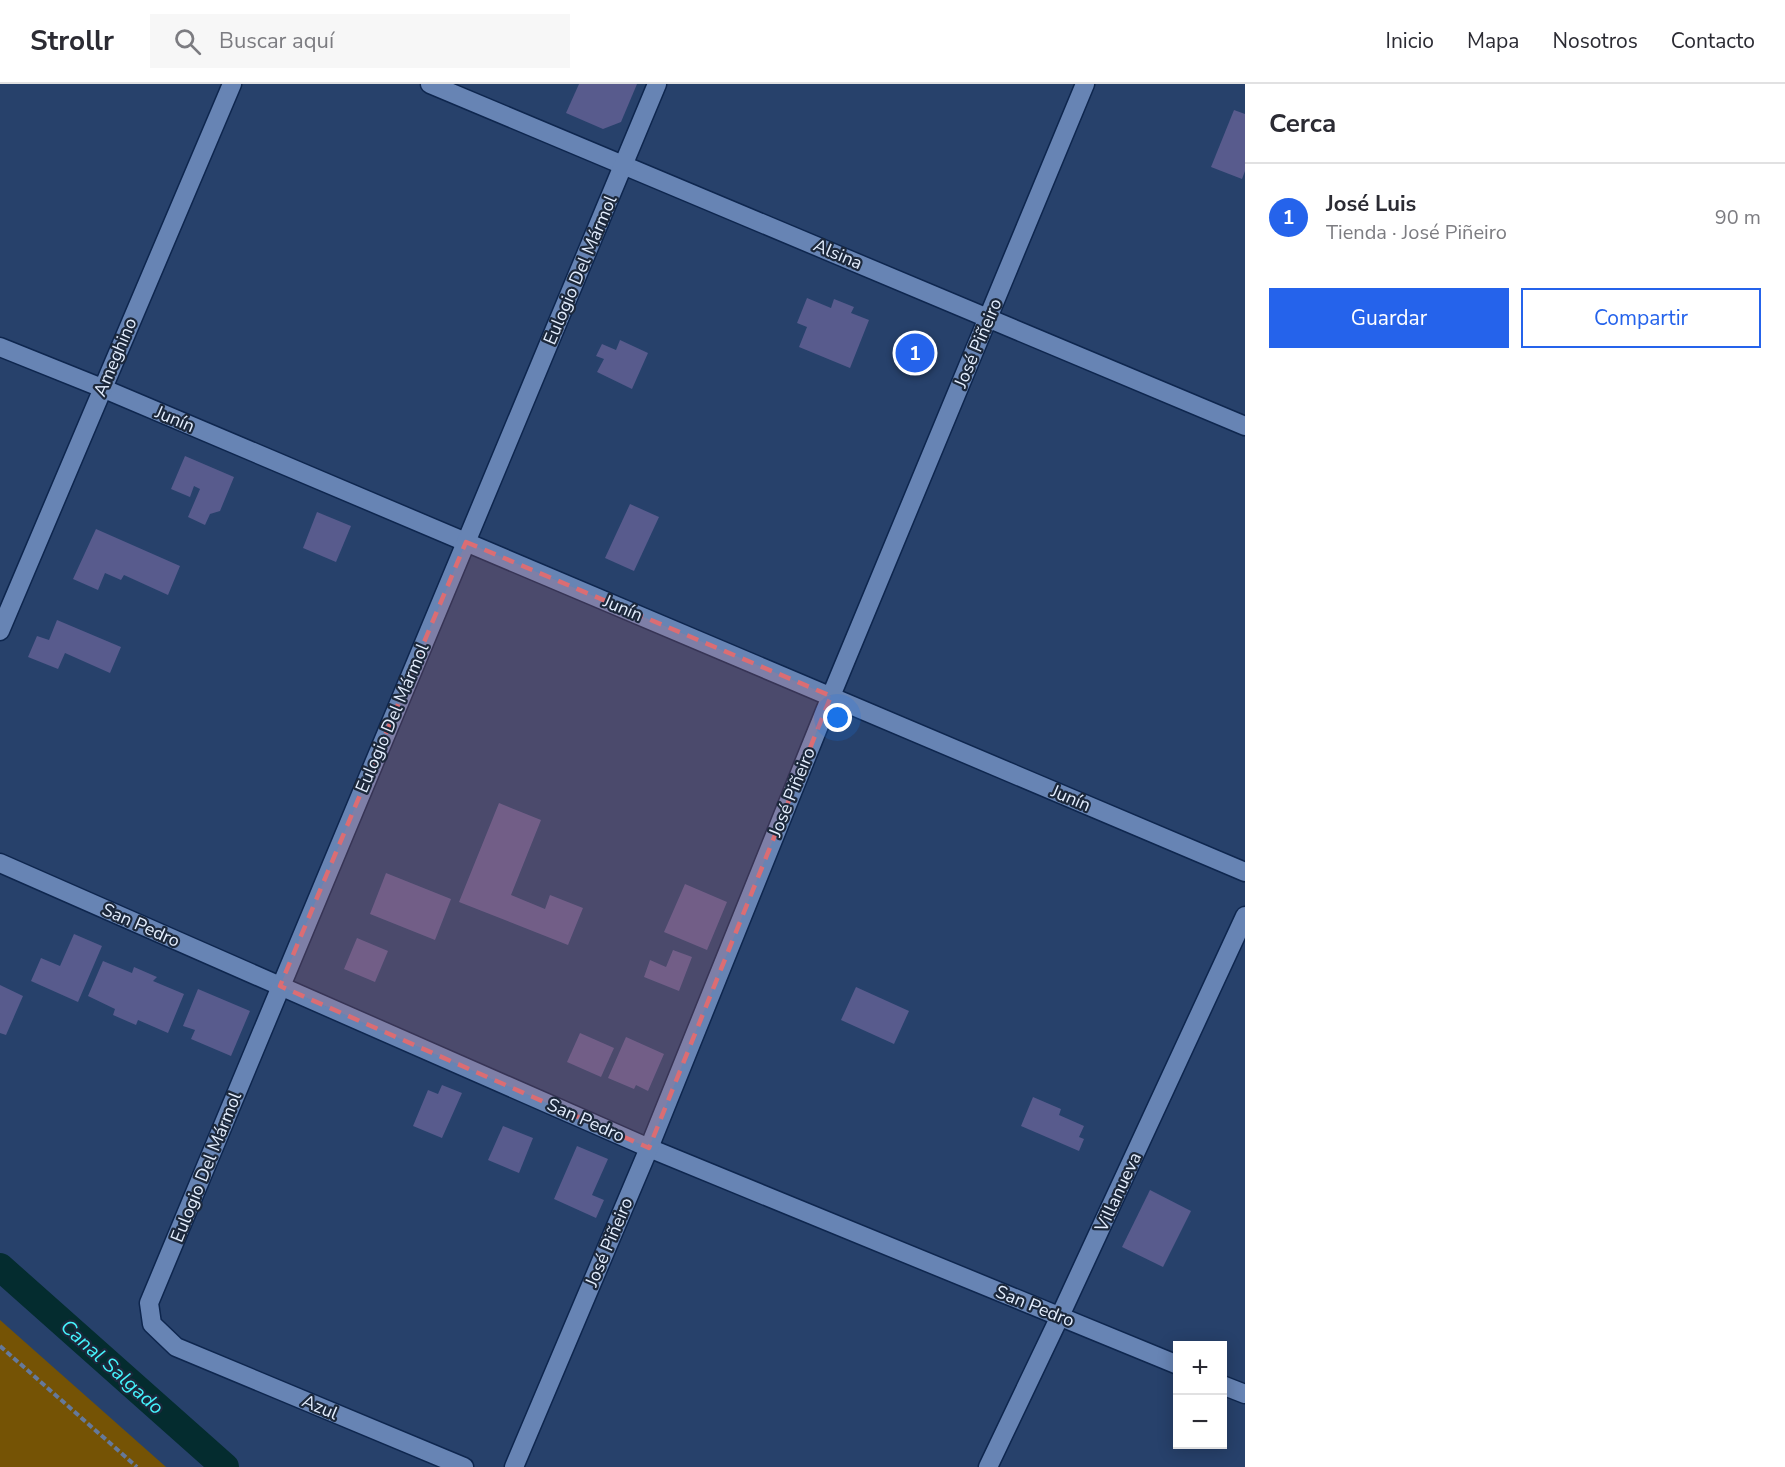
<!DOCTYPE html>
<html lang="es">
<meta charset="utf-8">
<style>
body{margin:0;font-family:"Nunito Sans",sans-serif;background:#f7f7f7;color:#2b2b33}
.controls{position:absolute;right:18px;bottom:18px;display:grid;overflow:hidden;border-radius:0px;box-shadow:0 3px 15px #0003}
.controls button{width:54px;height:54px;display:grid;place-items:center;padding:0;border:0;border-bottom:2px solid #e1e1e2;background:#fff;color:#2b2b33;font:30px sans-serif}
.you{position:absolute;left:838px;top:634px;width:21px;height:21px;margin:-15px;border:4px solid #fff;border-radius:50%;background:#1a73e8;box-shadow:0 0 0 9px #1a73e833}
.badge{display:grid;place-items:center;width:39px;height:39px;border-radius:50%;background:#2563eb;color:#fff;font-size:20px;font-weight:700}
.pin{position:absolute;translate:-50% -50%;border:3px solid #fff;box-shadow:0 2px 6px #0006}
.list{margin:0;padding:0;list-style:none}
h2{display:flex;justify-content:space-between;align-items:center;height:78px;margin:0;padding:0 24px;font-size:26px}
h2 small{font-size:20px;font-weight:400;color:#7c7c81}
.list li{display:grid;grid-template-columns:39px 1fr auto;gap:18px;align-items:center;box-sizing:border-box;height:108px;padding:0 24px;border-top:2px solid #e1e1e2}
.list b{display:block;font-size:22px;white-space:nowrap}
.list p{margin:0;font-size:20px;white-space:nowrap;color:#7c7c81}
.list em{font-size:20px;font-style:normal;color:#7c7c81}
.actions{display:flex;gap:12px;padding:18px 24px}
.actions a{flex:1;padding:14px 0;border:2px solid #2563eb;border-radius:0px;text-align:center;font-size:21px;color:#2563eb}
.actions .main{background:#2563eb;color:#fff}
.icon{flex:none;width:33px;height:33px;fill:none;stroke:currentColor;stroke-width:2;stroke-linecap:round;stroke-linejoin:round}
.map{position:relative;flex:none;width:1245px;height:1383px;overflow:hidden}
header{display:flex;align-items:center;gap:36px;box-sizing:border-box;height:84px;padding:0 30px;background:#fff;border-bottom:2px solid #e1e1e2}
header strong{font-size:28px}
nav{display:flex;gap:33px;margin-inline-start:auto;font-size:21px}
.search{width:420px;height:54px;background:#f7f7f7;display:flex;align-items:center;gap:15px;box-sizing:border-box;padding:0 21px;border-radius:0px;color:#7c7c81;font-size:22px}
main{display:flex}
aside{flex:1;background:#fff}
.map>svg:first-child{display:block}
.green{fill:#755305}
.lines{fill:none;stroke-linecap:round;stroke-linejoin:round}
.canal{stroke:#042c2f;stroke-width:28}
.building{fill:#585b8d}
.minor-casing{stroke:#0e264e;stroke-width:21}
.path{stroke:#65799b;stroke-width:4;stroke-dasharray:6 3;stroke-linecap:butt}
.minor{stroke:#6784b4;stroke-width:18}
.marked{fill:#db6d73;fill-opacity:0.2;stroke:#db6d73;stroke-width:4.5;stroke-dasharray:12 8;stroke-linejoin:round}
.labels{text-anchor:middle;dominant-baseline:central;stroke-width:4.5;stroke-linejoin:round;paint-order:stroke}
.street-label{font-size:18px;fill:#e4eefe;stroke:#1c283b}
.water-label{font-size:20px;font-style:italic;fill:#45f3fc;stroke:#1c283b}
</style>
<header>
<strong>Strollr</strong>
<div class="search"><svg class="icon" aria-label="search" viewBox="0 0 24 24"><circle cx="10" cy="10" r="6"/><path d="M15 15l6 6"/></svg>Buscar aquí</div>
<nav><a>Inicio</a><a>Mapa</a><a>Nosotros</a><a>Contacto</a></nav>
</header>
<main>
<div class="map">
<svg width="1245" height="1383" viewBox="0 0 1245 1383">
<rect width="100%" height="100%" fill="#27416b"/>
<path class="green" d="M 0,1236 L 166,1383 L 0,1383 Z"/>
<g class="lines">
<path class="canal" d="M 0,1183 L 225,1383"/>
</g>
<g class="building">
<path d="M 579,0 L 637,0 L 621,38 L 603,45 L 566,29 Z"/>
<path d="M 1234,26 L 1245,30 L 1245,87 L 1242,95 L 1211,83 Z"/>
<path d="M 807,214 L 831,224 L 834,215 L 854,223 L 851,229 L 869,236 L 850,284 L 799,263 L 807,243 L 797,239 Z"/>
<path d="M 620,256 L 648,269 L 632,305 L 597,288 L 604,275 L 596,272 L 602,260 L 616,266 Z"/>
<path d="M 185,372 L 234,393 L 220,427 L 210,430 L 205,441 L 188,433 L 200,405 L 194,402 L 190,413 L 171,405 Z"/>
<path d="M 630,420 L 659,433 L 634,487 L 605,474 Z"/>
<path d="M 317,428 L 351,442 L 336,478 L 303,464 Z"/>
<path d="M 96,445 L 180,482 L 168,511 L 124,491 L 121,496 L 105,489 L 98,506 L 73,495 Z"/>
<path d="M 57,536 L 121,563 L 110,589 L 65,569 L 58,585 L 28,573 L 37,552 L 49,556 Z"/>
<path d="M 499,719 L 541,736 L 511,811 L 545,825 L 550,811 L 583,824 L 568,861 L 459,818 Z"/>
<path d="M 386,789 L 451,815 L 435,856 L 370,830 Z"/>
<path d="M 685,800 L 727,818 L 707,866 L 664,848 Z"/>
<path d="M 74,850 L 102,862 L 78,918 L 31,897 L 41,874 L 60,882 Z"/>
<path d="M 357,854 L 388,867 L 375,898 L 344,885 Z"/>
<path d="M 673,866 L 692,873 L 679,907 L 644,893 L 650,876 L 666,883 Z"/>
<path d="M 103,877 L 132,889 L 134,883 L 157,893 L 153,897 L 184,910 L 168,949 L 138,936 L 136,941 L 113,931 L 115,925 L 88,912 Z"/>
<path d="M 0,901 L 23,912 L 6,951 L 0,949 Z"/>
<path d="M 856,903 L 909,927 L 894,960 L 841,936 Z"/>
<path d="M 198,905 L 250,927 L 231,972 L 191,955 L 195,946 L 183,942 Z"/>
<path d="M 580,949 L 614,964 L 601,993 L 567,978 Z"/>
<path d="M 626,953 L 664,970 L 648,1007 L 636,1001 L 634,1005 L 608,994 Z"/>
<path d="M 442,1001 L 462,1009 L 442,1054 L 413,1042 L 428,1006 L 438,1010 Z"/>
<path d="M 1033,1013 L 1061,1025 L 1059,1031 L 1084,1042 L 1079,1053 L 1084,1055 L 1079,1067 L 1021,1042 Z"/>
<path d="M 503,1042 L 533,1054 L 519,1089 L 488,1076 Z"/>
<path d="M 577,1062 L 608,1075 L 592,1111 L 604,1116 L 596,1134 L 554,1115 Z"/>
<path d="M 1150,1106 L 1191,1127 L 1163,1183 L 1122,1163 Z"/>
</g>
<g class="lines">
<g class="minor-casing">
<g id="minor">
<path d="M 430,0 L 1245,342"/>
<path d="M 0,263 L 102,304 L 1245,788"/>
<path d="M 0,547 L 232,0"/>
<path d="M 0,779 L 649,1064 L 1178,1281"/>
<path d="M 1222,1301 L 1245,1310"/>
<path d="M 464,1383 L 176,1263 L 152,1240 L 149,1219 L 657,0"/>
<path d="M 514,1383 L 649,1064 L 831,612 L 1085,0"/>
<path d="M 988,1383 L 1060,1232 L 1245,832"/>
</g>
</g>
<path class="path" d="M 0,1262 L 137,1383"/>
<use href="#minor" class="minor"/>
</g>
<path class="marked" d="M 466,458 L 831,612 L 649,1064 L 280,902 Z"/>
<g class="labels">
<g class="street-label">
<text transform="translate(838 170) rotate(23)">Alsina</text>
<text transform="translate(580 186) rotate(-67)">Eulogio Del Mármol</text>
<text transform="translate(978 259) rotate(-67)">José Piñeiro</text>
<text transform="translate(115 273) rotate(-67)">Ameghino</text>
<text transform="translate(175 335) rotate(23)">Junín</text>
<text transform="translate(623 524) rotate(23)">Junín</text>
<text transform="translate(392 634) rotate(-67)">Eulogio Del Mármol</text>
<text transform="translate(792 708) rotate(-68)">José Piñeiro</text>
<text transform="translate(1071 714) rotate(23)">Junín</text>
<text transform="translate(141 841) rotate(24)">San Pedro</text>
<text transform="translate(586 1036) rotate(24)">San Pedro</text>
<text transform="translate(206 1083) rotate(-68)">Eulogio Del Mármol</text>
<text transform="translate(1118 1108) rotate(-65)">Villanueva</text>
<text transform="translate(609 1158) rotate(-67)">José Piñeiro</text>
<text transform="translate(1035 1222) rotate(22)">San Pedro</text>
<text transform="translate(320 1323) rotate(23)">Azul</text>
</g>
<g class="water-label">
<text transform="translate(112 1283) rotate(42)">Canal Salgado</text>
</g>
</g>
</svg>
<div class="controls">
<button>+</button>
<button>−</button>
</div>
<div class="you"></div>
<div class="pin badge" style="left:915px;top:269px">1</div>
</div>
<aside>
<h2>Cerca<small></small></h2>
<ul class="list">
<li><span class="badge">1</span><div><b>José Luis</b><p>Tienda · José Piñeiro</p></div><em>90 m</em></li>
</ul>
<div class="actions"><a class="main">Guardar</a><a>Compartir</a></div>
</aside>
</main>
